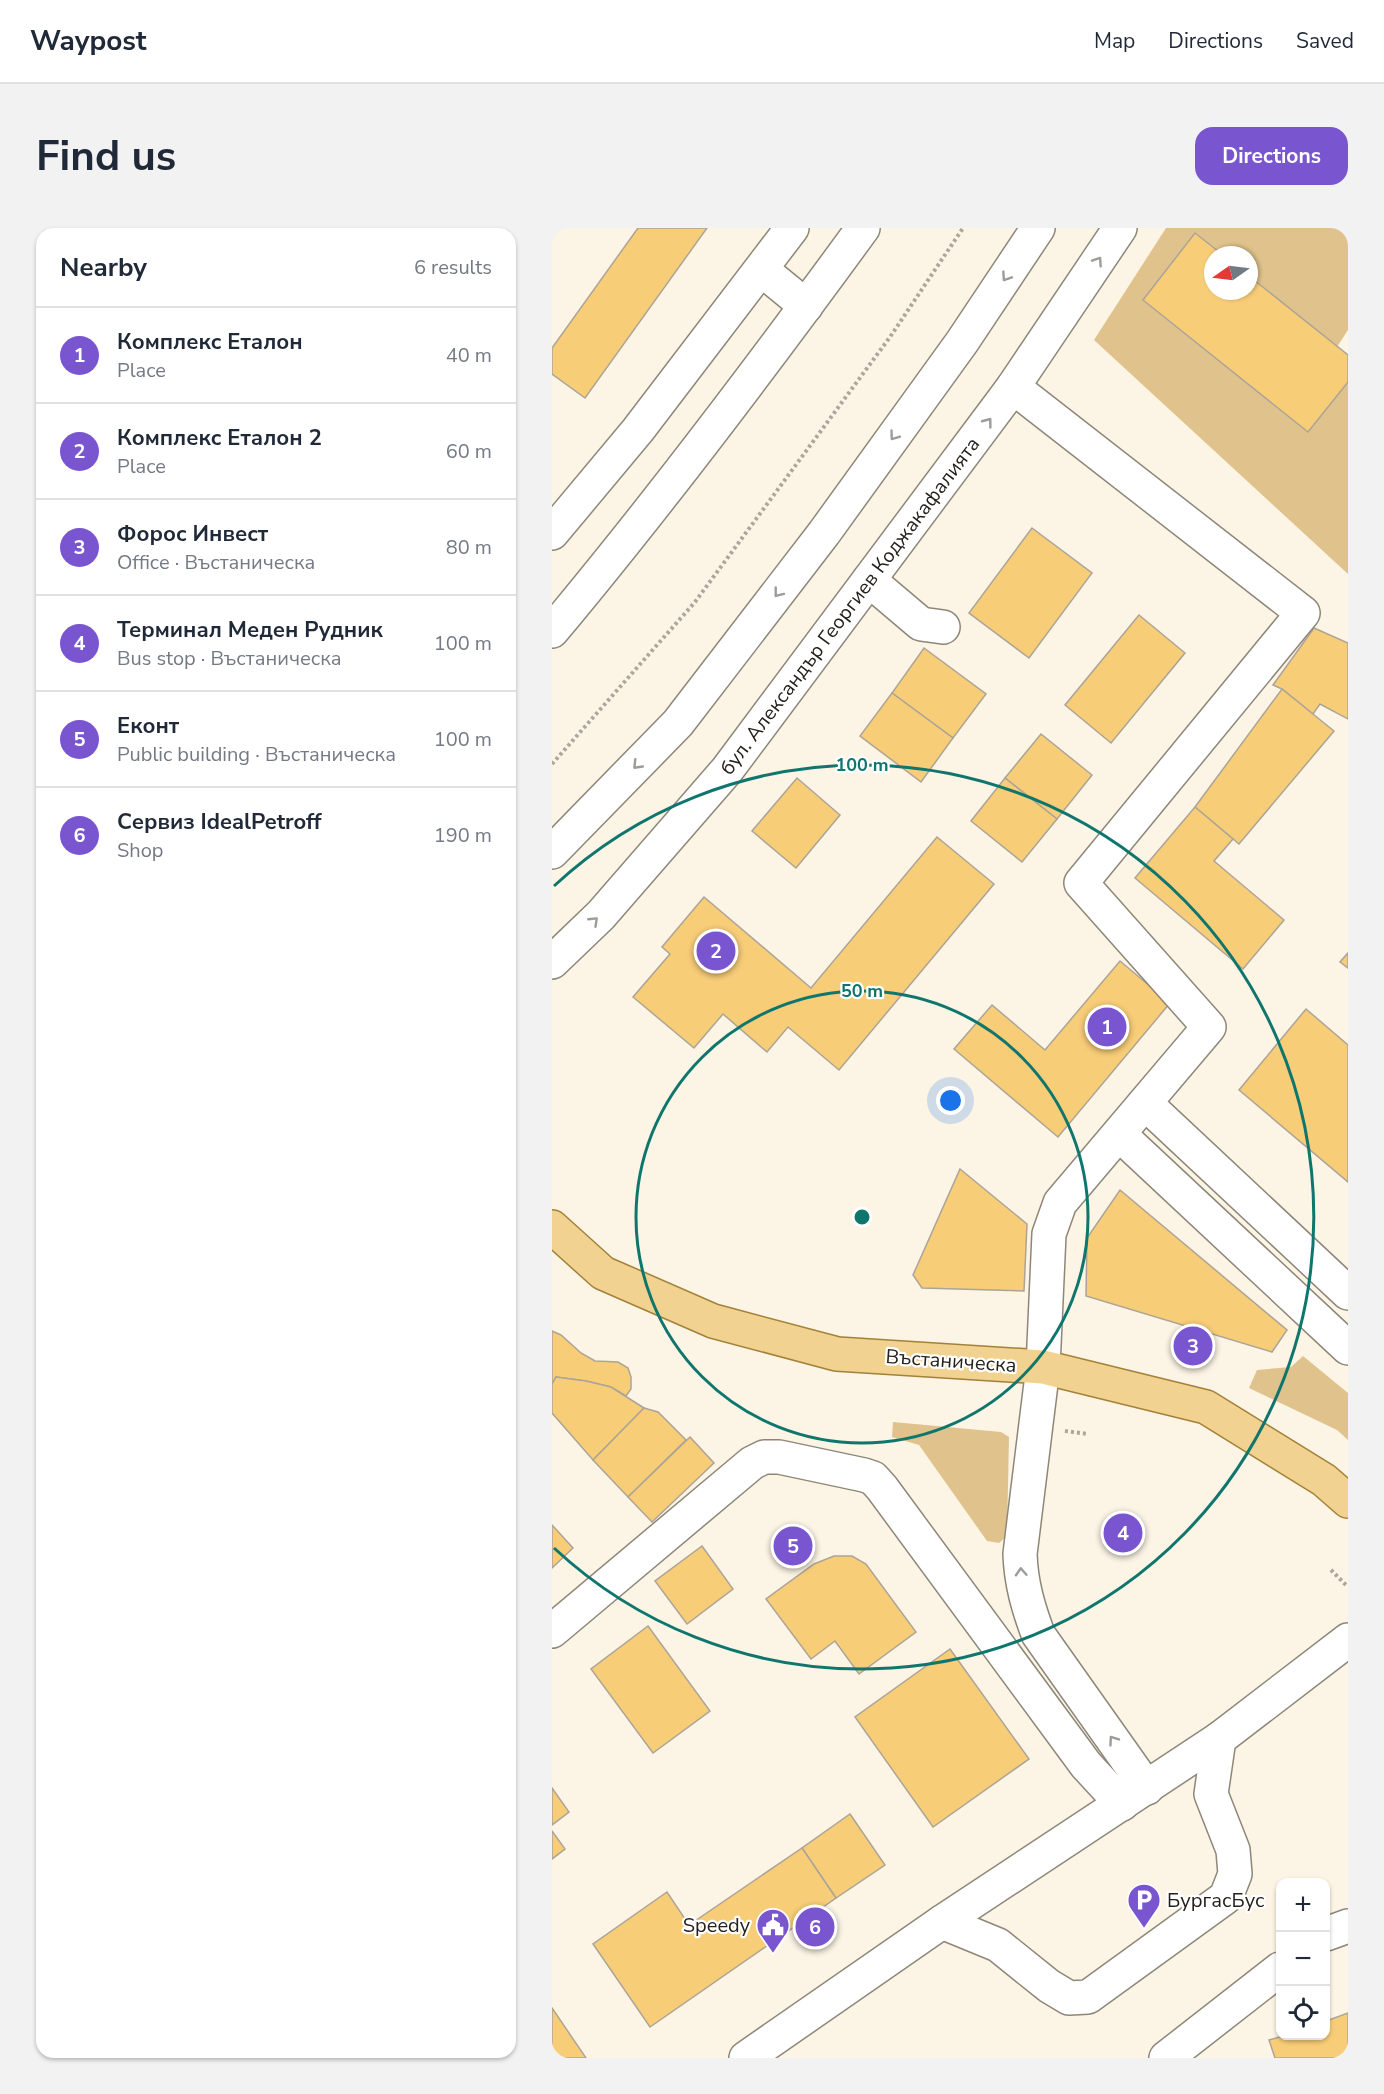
<!DOCTYPE html>
<meta charset="utf-8">
<style>
body{margin:0;font-family:"Nunito Sans",sans-serif;background:#f2f2f3;color:#1f2937}
.controls{position:absolute;right:18px;bottom:18px;display:grid;overflow:hidden;border-radius:12px;box-shadow:0 2px 4px #0004}
.controls button{width:54px;height:54px;display:grid;place-items:center;padding:0;border:0;border-bottom:2px solid #e0e1e3;background:#fff;color:#1f2937;font:30px sans-serif}
.compass{position:absolute;left:652px;top:18px;width:54px;height:54px;border-radius:50%;background:#fff;box-shadow:0 2px 4px #0004;rotate:256deg}
.you{position:absolute;left:399px;top:873px;width:21px;height:21px;margin:-15px;border:4px solid #fff;border-radius:50%;background:#1a73e8;box-shadow:0 0 0 9px #1a73e833}
.badge{display:grid;place-items:center;width:39px;height:39px;border-radius:50%;background:#7955cf;color:#fff;font-size:20px;font-weight:700}
.pin{position:absolute;translate:-50% -50%;border:3px solid #fff;box-shadow:0 2px 6px #0006}
.list{margin:0;padding:0;list-style:none}
h2{display:flex;justify-content:space-between;align-items:center;height:78px;margin:0;padding:0 24px;font-size:26px}
h2 small{font-size:20px;font-weight:400;color:#747a83}
.list li{display:grid;grid-template-columns:39px 1fr auto;gap:18px;align-items:center;box-sizing:border-box;height:96px;padding:0 24px;border-top:2px solid #e0e1e3}
.list b{display:block;font-size:22px;white-space:nowrap}
.list p{margin:0;font-size:20px;white-space:nowrap;color:#747a83}
.list em{font-size:20px;font-style:normal;color:#747a83}
.icon{flex:none;width:33px;height:33px;fill:none;stroke:currentColor;stroke-width:2;stroke-linecap:round;stroke-linejoin:round}
.map{position:relative;flex:none;width:796px;height:1830px;overflow:hidden;border-radius:18px}
header{display:flex;align-items:center;gap:36px;box-sizing:border-box;height:84px;padding:0 30px;background:#fff;border-bottom:2px solid #e0e1e3}
header strong{font-size:28px}
nav{display:flex;gap:33px;margin-inline-start:auto;font-size:21px}
.intro{display:flex;align-items:center;justify-content:space-between;box-sizing:border-box;height:144px;padding:0 36px}
h1{margin:0;font-size:42px}
.button{padding:15px 27px;border-radius:18px;background:#7955cf;color:#fff;font-size:21px;font-weight:700}
main{display:flex;gap:36px;padding:0 36px}
aside{flex:1;background:#fff;border-radius:18px;box-shadow:0 2px 4px #0004}
.map>svg:first-child{display:block}
.green{fill:#e0c38c;fill-rule:evenodd}
.building{fill:#f8cd78;stroke:#aca496;stroke-width:1.5}
.lines{fill:none;stroke-linecap:round;stroke-linejoin:round}
.minor-casing{stroke:#8e8779;stroke-width:36}
.major-casing{stroke:#a38138;stroke-width:36}
.path{stroke:#aca69b;stroke-width:4;stroke-dasharray:3 3;stroke-linecap:butt}
.minor{stroke:#fff;stroke-width:33}
.major{stroke:#f1d291;stroke-width:33}
.oneway{stroke:#9d9c99}
.ring{fill:none;stroke:#0f766e;stroke-width:3}
.labels{text-anchor:middle;dominant-baseline:central;stroke-width:4.5;stroke-linejoin:round;paint-order:stroke}
.street-label{font-size:20px;fill:#25221d;stroke:#fff}
.poi-label{font-size:20px;fill:#25221d;stroke:#fff;text-anchor:start}
.centre{fill:#0f766e;stroke:#fff;stroke-width:3}
.ring-label{font-size:18px;text-anchor:middle;font-weight:bold;fill:#0f766e;stroke:#fff;stroke-width:4.5;stroke-linejoin:round;paint-order:stroke}
</style>
<header>
<strong>Waypost</strong>
<nav><a>Map</a><a>Directions</a><a>Saved</a></nav>
</header>
<div class="intro"><h1>Find us</h1><a class="button">Directions</a></div>
<main>
<aside>
<h2>Nearby<small>6 results</small></h2>
<ul class="list">
<li><span class="badge">1</span><div><b>Комплекс Еталон</b><p>Place</p></div><em>40 m</em></li>
<li><span class="badge">2</span><div><b>Комплекс Еталон 2</b><p>Place</p></div><em>60 m</em></li>
<li><span class="badge">3</span><div><b>Форос Инвест</b><p>Office · Въстаническа</p></div><em>80 m</em></li>
<li><span class="badge">4</span><div><b>Терминал Меден Рудник</b><p>Bus stop · Въстаническа</p></div><em>100 m</em></li>
<li><span class="badge">5</span><div><b>Еконт</b><p>Public building · Въстаническа</p></div><em>100 m</em></li>
<li><span class="badge">6</span><div><b>Сервиз IdealPetroff</b><p>Shop</p></div><em>190 m</em></li>
</ul>
</aside>
<div class="map">
<svg width="796" height="1830" viewBox="0 0 796 1830">
<rect width="100%" height="100%" fill="#fcf4e5"/>
<g class="green">
<path d="M 614,0 L 796,0 L 796,102 L 781,125 L 796,143 L 796,346 L 542,112 ZM 661,27 L 697,27 L 697,63 L 661,63 Z"/>
<path d="M 751,1128 L 796,1165 L 796,1212 L 785,1202 L 697,1160 L 705,1142 L 739,1139 Z"/>
<path d="M 341,1194 L 449,1204 L 457,1209 L 455,1308 L 447,1315 L 435,1313 L 367,1217 L 340,1209 Z"/>
</g>
<g class="building">
<path d="M 86,0 L 155,0 L 33,170 L 0,146 L 0,120 Z"/>
<path d="M 643,5 L 671,27 L 661,27 L 661,63 L 697,63 L 697,48 L 796,127 L 796,154 L 756,204 L 591,72 Z"/>
<path d="M 480,300 L 540,345 L 477,430 L 417,385 Z"/>
<path d="M 587,387 L 633,425 L 559,515 L 513,477 Z"/>
<path d="M 762,400 L 796,415 L 796,491 L 768,476 L 761,486 L 730,461 L 721,457 Z"/>
<path d="M 372,420 L 434,466 L 401,510 L 340,465 Z"/>
<path d="M 730,461 L 782,503 L 687,616 L 643,579 Z"/>
<path d="M 340,465 L 401,510 L 369,554 L 308,508 Z"/>
<path d="M 489,506 L 540,547 L 505,591 L 453,550 Z"/>
<path d="M 245,550 L 288,587 L 244,640 L 200,603 Z"/>
<path d="M 453,550 L 505,591 L 470,634 L 419,593 Z"/>
<path d="M 643,579 L 681,611 L 662,633 L 732,692 L 691,741 L 583,650 Z"/>
<path d="M 385,609 L 442,656 L 287,842 L 236,799 L 215,824 L 171,786 L 142,820 L 81,769 L 118,726 L 110,719 L 152,669 L 259,760 Z"/>
<path d="M 796,725 L 796,740 L 788,734 Z"/>
<path d="M 568,733 L 618,775 L 506,909 L 402,821 L 440,777 L 493,822 Z"/>
<path d="M 754,781 L 796,817 L 796,954 L 687,862 Z"/>
<path d="M 408,941 L 475,996 L 472,1063 L 370,1060 L 361,1047 Z"/>
<path d="M 568,962 L 735,1102 L 720,1124 L 534,1068 L 535,1010 Z"/>
<path d="M 0,1103 L 9,1107 L 29,1125 L 43,1133 L 66,1134 L 76,1140 L 79,1149 L 79,1161 L 74,1168 L 59,1159 L 34,1153 L 4,1149 L 0,1156 Z"/>
<path d="M 4,1149 L 34,1153 L 59,1159 L 92,1180 L 41,1232 L 0,1185 L 0,1156 Z"/>
<path d="M 92,1180 L 106,1184 L 134,1212 L 76,1269 L 41,1232 Z"/>
<path d="M 138,1209 L 162,1235 L 100,1294 L 76,1269 Z"/>
<path d="M 0,1297 L 21,1320 L 0,1340 Z"/>
<path d="M 150,1318 L 181,1361 L 135,1396 L 103,1353 Z"/>
<path d="M 282,1328 L 300,1328 L 314,1336 L 364,1404 L 307,1446 L 283,1413 L 259,1431 L 214,1371 L 262,1336 Z"/>
<path d="M 96,1398 L 158,1483 L 101,1525 L 39,1441 Z"/>
<path d="M 398,1421 L 477,1531 L 381,1599 L 303,1489 Z"/>
<path d="M 0,1560 L 17,1584 L 0,1597 Z"/>
<path d="M 298,1586 L 333,1637 L 284,1670 L 250,1620 Z"/>
<path d="M 0,1603 L 13,1621 L 0,1631 Z"/>
<path d="M 250,1620 L 284,1670 L 98,1799 L 41,1716 L 115,1664 L 137,1697 Z"/>
<path d="M 0,1780 L 34,1830 L 0,1830 Z"/>
<path d="M 796,1785 L 796,1830 L 723,1830 L 717,1812 L 731,1808 L 774,1808 L 774,1793 Z"/>
</g>
<g class="lines">
<g class="minor-casing">
<g id="minor">
<path d="M 210,42 L 254,78"/>
<path d="M 461,159 L 751,385 L 529,655 L 657,799 L 508,975 L 497,1006 L 491,1139 L 468,1326 C 469,1355 476,1379 486,1406 L 595,1560"/>
<path d="M 0,305 L 86,202 L 240,0"/>
<path d="M 317,352 L 369,396 L 391,399"/>
<path d="M 0,403 C 109,273 211,137 311,0"/>
<path d="M 0,624 L 126,495 L 272,305 L 410,114 L 486,0"/>
<path d="M 0,734 L 49,687 L 175,542 L 461,159 L 568,0"/>
<path d="M 593,875 L 796,1065"/>
<path d="M 567,906 L 796,1120"/>
<path d="M 0,1403 L 200,1235 L 212,1229 L 227,1229 L 312,1247 L 321,1250 L 330,1260 L 534,1537 L 570,1576"/>
<path d="M 390,1694 L 446,1717 L 497,1758 L 517,1770 L 536,1769 L 674,1669 L 683,1646 L 681,1622 L 659,1566 L 667,1511"/>
<path d="M 774,1706 L 796,1698"/>
<path d="M 194,1830 L 390,1694 L 667,1511 L 796,1412"/>
<path d="M 614,1830 L 728,1741"/>
</g>
</g>
<g class="major-casing">
<path id="major" d="M 0,999 L 51,1045 L 161,1093 L 285,1126 L 491,1139 L 654,1179 L 772,1252 L 796,1273"/>
</g>
<g class="path">
<path d="M 0,536 L 143,374 L 338,109 L 411,0"/>
<path d="M 513,1203 L 536,1206"/>
<path d="M 779,1342 L 796,1359"/>
</g>
<use href="#minor" class="minor"/>
<use href="#major" class="major"/>
</g>
<defs><path id="oneway-chevron" d="M-2-3.5L2.5 0L-2 3.5" fill="none" stroke-width="1.6" stroke-linecap="round" stroke-linejoin="round" transform="scale(1.5)"/></defs>
<g class="oneway">
<use href="#oneway-chevron" transform="translate(546 33) rotate(-56)"/>
<use href="#oneway-chevron" transform="translate(454 49) rotate(124)"/>
<use href="#oneway-chevron" transform="translate(436 194) rotate(-53)"/>
<use href="#oneway-chevron" transform="translate(342 208) rotate(126)"/>
<use href="#oneway-chevron" transform="translate(226 365) rotate(128)"/>
<use href="#oneway-chevron" transform="translate(85 537) rotate(134)"/>
<use href="#oneway-chevron" transform="translate(42 693) rotate(-44)"/>
<use href="#oneway-chevron" transform="translate(469 1344) rotate(-93)"/>
<use href="#oneway-chevron" transform="translate(561 1512) rotate(-125)"/>
</g>
<g class="ring">
<circle cx="310" cy="989" r="226"/>
<path d="M2 658A452 452 0 1 1 2 1320"/>
</g>
<defs>
<g id="parking-pin" transform="scale(1.725)"><path d="M0 17L-7.5 6A9.5 9.5 0 1 1 7.5 6Z" fill="#7955cf" stroke="#fff"/><path d="M-3.5-5.5H1a3.5 3.5 0 0 1 0 7H-1V5.5H-3.5ZM-1-3.4V-.6H.8a1.4 1.4 0 0 0 0-2.8Z" fill="#fff"/></g>
<g id="civic-pin" transform="scale(1.725)"><path d="M0 17L-7.5 6A9.5 9.5 0 1 1 7.5 6Z" fill="#7955cf" stroke="#fff"/><path d="M-.6-6.5H3V-4.5H.6V-3L4-1V1h2V6H-6V1h2V-1L-.6-3ZM-1.2 2.5V6h2.4V2.5Z" fill="#fff"/></g>
</defs>
<g fill-rule="evenodd">
<use href="#parking-pin" x="592" y="1672"/>
<use href="#civic-pin" x="221" y="1697"/>
</g>
<g class="labels">
<g class="street-label">
<text transform="translate(298 378) rotate(-53)">бул. Александър Георгиев Коджакафалията</text>
<text transform="translate(399 1133) rotate(4)">Въстаническа</text>
</g>
<g class="poi-label">
<text x="615" y="1672">БургасБус</text>
<text x="198" y="1697" text-anchor="end">Speedy</text>
</g>
</g>
<circle cx="310" cy="989" r="9" class="centre"/>
<g class="ring-label">
<text x="310" y="543">100 m</text>
<text x="310" y="769">50 m</text>
</g>
</svg>
<div class="controls">
<button>+</button>
<button>−</button>
<button><svg class="icon" aria-label="locate" viewBox="0 0 24 24"><circle cx="12" cy="12" r="6"/><path d="M12 2v4M12 18v4M2 12h4M18 12h4"/></svg></button>
</div>
<svg class="compass" viewBox="-18 -18 36 36"><path d="M0-13l5 13h-10z" fill="#e53935"/><path d="M0 13l5-13h-10z" fill="#747a83"/></svg>
<div class="you"></div>
<div class="pin badge" style="left:555px;top:799px">1</div>
<div class="pin badge" style="left:164px;top:723px">2</div>
<div class="pin badge" style="left:641px;top:1118px">3</div>
<div class="pin badge" style="left:571px;top:1305px">4</div>
<div class="pin badge" style="left:241px;top:1318px">5</div>
<div class="pin badge" style="left:263px;top:1699px">6</div>
</div>
</main>
